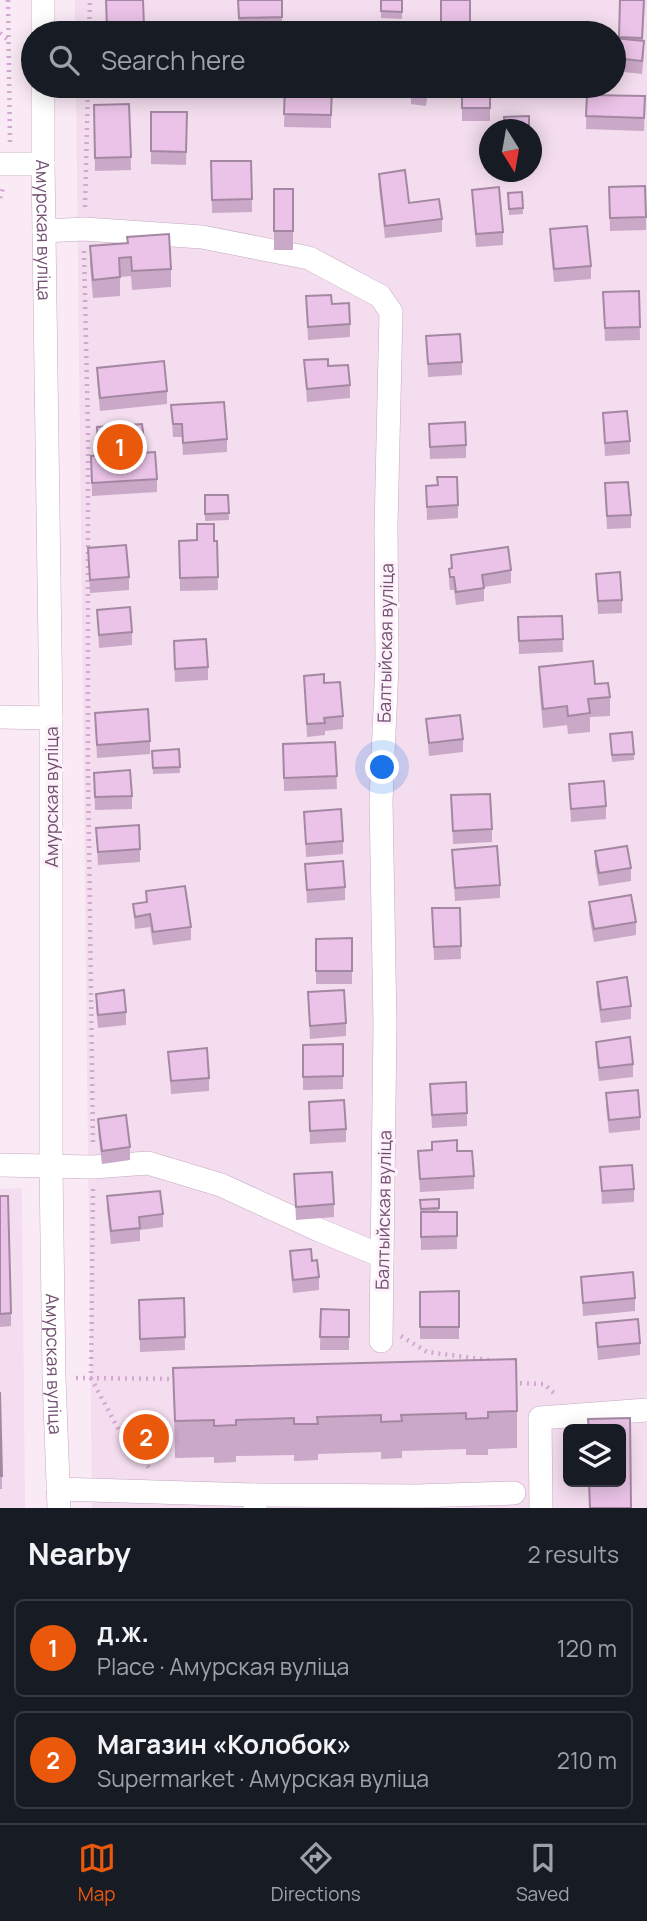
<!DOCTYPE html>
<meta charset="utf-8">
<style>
body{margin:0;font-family:Manrope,sans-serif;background:#20242c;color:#f1f3f6}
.controls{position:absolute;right:21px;bottom:21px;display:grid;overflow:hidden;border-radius:10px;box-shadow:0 4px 18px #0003}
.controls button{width:63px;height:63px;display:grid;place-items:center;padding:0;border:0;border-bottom:2px solid #363941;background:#171b24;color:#f1f3f6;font:35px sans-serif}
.compass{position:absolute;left:479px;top:119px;width:63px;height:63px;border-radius:50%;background:#171b24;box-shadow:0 4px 18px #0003;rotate:169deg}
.you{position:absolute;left:383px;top:768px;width:24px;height:24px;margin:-18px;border:5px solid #fff;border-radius:50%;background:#1a73e8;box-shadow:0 0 0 10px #1a73e833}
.badge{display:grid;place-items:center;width:46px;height:46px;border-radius:50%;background:#ea580c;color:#fff;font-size:23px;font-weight:700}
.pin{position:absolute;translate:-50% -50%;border:4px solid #fff;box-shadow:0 2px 7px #0006}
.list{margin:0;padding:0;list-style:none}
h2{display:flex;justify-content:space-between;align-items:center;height:91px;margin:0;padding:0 28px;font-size:30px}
h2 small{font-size:23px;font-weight:400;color:#9ea1a6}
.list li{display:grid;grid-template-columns:46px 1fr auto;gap:21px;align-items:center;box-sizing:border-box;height:98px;margin:0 14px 14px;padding:0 14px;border:2px solid #363941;border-radius:10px}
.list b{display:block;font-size:26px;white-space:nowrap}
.list p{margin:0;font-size:23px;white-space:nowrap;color:#9ea1a6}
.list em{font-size:23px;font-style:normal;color:#9ea1a6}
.icon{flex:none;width:38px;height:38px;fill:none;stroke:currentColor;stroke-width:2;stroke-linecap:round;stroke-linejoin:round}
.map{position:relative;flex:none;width:647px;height:1508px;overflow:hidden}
.search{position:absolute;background:#171b24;box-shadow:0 4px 18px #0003;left:21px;right:21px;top:21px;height:77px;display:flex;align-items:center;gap:18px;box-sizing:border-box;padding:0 24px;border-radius:38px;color:#9ea1a6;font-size:26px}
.sheet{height:315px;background:#171b24}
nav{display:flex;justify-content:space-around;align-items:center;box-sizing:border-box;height:98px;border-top:2px solid #363941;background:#171b24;font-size:19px;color:#9ea1a6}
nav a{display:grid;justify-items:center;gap:4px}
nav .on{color:#ea580c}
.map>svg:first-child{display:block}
.residential{fill:#f3ddee;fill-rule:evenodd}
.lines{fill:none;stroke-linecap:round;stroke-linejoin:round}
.minor-casing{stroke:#c5a9c2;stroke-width:24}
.path{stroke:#d2a8d0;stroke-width:4.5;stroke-dasharray:2 5;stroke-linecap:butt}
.minor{stroke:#fff;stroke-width:23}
.wall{fill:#caa8c8}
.building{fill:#ebc3e8;stroke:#a488a2;stroke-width:2}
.labels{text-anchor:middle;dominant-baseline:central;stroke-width:6;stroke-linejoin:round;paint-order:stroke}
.street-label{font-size:18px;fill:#735072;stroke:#fdf1fa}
</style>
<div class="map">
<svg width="647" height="1508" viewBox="0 0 647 1508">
<rect width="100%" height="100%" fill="#faeaf6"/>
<g class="residential">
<path d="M 75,0 L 647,0 L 647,1508 L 92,1508 L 76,86 L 614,86 L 614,33 L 75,33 ZM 490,130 L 532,130 L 532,172 L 490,172 ZM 568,1429 L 621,1429 L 621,1482 L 568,1482 Z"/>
<path d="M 22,1188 L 25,1508 L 0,1508 L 0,1189 Z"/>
</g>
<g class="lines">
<g class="minor-casing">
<g id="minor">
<path d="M 43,33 L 43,0"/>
<path id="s1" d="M 43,86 L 43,164 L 51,718 L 51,1167 L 54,1378 L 59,1508"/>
<path d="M 0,164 L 43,164"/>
<path d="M 44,231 L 84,229 L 202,237 L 309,258 L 380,296 L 391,312 L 386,527 L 387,664 L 381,801 L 385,1024 L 381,1341"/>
<path d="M 0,717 L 51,718"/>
<path d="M 0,1165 L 93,1167 L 148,1163 L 221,1185 L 319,1230 L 382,1256"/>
<path d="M 58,1489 L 254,1495 L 255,1508"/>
<path d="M 254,1495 L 418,1496 L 514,1493"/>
<path d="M 541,1508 L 540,1418 L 647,1410"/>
</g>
</g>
<g class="path">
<path d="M 8,0 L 10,143"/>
<path d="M 0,33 L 8,40"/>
<path d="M 89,33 L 90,0"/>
<path d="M 0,198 L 4,185"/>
<path d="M 85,207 L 88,86"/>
<path d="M 84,251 L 88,430 L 88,767 L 93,1145"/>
<path d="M 93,1189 L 91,1378 L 121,1434 L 151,1470"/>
<path d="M 401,1336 L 427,1352 L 489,1360"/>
<path d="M 76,1378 L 179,1379"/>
<path d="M 513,1383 L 544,1384 L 556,1395"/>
</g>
<use href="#minor" class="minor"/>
</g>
<g class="wall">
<path d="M 106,0 L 143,0 L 144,33 L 107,33 Z"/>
<path d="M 238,0 L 282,0 L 282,30 L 239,31 Z"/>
<path d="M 381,0 L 402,0 L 402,19 L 381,18 Z"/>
<rect x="441" y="0" width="29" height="33"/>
<path d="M 620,0 L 644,0 L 643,40 L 644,53 L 642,74 L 614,71 L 614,38 L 619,38 Z"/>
<path d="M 285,86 L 332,86 L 331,128 L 284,127 Z"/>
<path d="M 411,86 L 429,86 L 426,106 L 411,104 Z"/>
<rect x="462" y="86" width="28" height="35"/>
<path d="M 587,95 L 645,96 L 644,131 L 586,129 Z"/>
<path d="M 129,104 L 131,170 L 95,171 L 94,105 Z"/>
<path d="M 151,112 L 187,112 L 186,165 L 151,164 Z"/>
<path d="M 211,161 L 251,161 L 252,212 L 212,213 Z"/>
<path d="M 379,174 L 409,203 L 442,219 L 442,232 L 385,238 L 379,187 Z"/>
<path d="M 609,187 L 646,217 L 646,230 L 610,231 Z"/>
<rect x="274" y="189" width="19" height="61"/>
<path d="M 472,190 L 503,232 L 503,245 L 476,247 Z"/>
<path d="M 522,192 L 523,214 L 509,215 L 508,193 Z"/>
<path d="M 550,229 L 591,266 L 591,279 L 554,282 L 550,242 Z"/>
<path d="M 90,246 L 171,269 L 171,287 L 132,290 L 131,276 L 120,277 L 120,296 L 93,298 L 90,265 Z"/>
<path d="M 639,291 L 640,340 L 605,341 L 603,292 Z"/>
<path d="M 306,296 L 332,304 L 350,324 L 350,337 L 308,340 Z"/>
<path d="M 426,336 L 462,362 L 462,375 L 428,377 Z"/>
<path d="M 304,360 L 328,366 L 350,385 L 350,398 L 307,402 Z"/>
<path d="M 97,368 L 167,391 L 167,404 L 100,411 L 97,381 Z"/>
<path d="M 171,405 L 227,439 L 227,452 L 183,455 L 182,437 L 173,437 Z"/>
<path d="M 603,413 L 630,441 L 630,454 L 605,456 Z"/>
<path d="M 429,424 L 466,445 L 466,458 L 430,459 Z"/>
<path d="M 97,427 L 144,440 L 144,453 L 157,479 L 157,492 L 92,496 L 91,456 L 98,456 Z"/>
<path d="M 605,483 L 631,515 L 631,528 L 607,529 Z"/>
<path d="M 426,486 L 458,505 L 458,518 L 427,520 Z"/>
<path d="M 205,495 L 228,495 L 229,520 L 205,521 Z"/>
<path d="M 179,541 L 217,541 L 218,590 L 180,591 Z"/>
<path d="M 88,548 L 129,577 L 129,590 L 90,593 Z"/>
<path d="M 451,555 L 511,570 L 511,583 L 484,587 L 484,601 L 456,605 L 454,590 L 450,590 L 449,581 L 449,569 L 451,568 Z"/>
<path d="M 596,574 L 622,600 L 622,613 L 598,614 Z"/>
<path d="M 97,610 L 132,632 L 132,645 L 99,648 Z"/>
<path d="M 562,616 L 563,652 L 519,654 L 518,617 Z"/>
<path d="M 174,641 L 208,667 L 208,680 L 175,682 Z"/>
<path d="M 539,667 L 595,684 L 610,697 L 610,716 L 590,717 L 590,732 L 568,734 L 567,725 L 543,728 L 539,685 Z"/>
<path d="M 304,676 L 324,683 L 343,716 L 343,729 L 325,731 L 325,735 L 307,737 Z"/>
<path d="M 95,713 L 150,741 L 150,754 L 97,758 Z"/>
<path d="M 426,719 L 463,739 L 463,752 L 429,756 Z"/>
<path d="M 610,734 L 634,754 L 634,760 L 612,762 Z"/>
<path d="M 335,742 L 337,789 L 284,791 L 283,744 Z"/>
<path d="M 179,749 L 180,773 L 153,774 L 152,751 Z"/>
<path d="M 94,773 L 132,796 L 132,809 L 95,810 Z"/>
<path d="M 569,784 L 606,806 L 606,819 L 571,822 Z"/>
<path d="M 451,795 L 492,829 L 492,842 L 453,844 Z"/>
<path d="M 304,812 L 343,841 L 343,854 L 306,857 Z"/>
<path d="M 96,828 L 140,849 L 140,862 L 98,865 Z"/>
<path d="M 452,850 L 500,885 L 500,898 L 455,901 Z"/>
<path d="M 595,851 L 631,868 L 631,881 L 599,886 L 595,864 Z"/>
<path d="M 305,864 L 345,887 L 345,900 L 307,903 Z"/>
<path d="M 146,891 L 191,927 L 191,940 L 153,945 L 150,927 L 135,929 L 133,904 L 146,902 Z"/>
<path d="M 589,902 L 636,922 L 636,935 L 594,942 L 589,915 Z"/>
<path d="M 432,908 L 460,908 L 461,959 L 434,960 Z"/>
<path d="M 352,938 L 352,984 L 316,984 L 316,939 Z"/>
<path d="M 597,982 L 631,1006 L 631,1019 L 601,1023 L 597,995 Z"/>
<path d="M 308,992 L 346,1023 L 346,1036 L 310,1039 Z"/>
<path d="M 96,994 L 126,1012 L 126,1025 L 98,1028 L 96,1007 Z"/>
<path d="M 596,1042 L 633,1064 L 633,1077 L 599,1081 L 596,1055 Z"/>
<path d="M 343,1044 L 343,1089 L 303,1090 L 303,1045 Z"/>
<path d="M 168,1052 L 209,1078 L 209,1091 L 171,1094 Z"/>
<path d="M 430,1084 L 467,1113 L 467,1126 L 432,1128 Z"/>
<path d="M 606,1093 L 640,1117 L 640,1130 L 609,1133 L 606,1106 Z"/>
<path d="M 309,1102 L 346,1129 L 346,1142 L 310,1144 Z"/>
<path d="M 98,1119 L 130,1147 L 130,1160 L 102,1164 L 98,1132 Z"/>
<path d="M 418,1151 L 457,1151 L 474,1176 L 474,1189 L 420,1192 Z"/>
<path d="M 600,1167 L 634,1189 L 634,1202 L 602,1204 Z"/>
<path d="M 294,1174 L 334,1204 L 334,1217 L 296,1220 Z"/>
<path d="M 0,1196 L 11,1313 L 11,1326 L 0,1327 Z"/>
<path d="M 107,1196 L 163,1214 L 163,1227 L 140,1230 L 140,1241 L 111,1244 L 107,1209 Z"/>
<path d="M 439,1199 L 439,1212 L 457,1212 L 457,1249 L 421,1250 L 420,1200 Z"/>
<path d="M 290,1251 L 312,1261 L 319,1277 L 319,1290 L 293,1293 L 290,1264 Z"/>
<path d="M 581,1277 L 635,1298 L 635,1311 L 583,1316 Z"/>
<path d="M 459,1291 L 459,1339 L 420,1339 L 420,1292 Z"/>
<path d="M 184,1298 L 185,1350 L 140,1352 L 139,1300 Z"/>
<path d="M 321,1309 L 349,1310 L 349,1350 L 320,1350 Z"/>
<path d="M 596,1323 L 640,1343 L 640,1355 L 598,1360 L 596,1336 Z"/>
<path d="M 173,1368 L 517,1411 L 517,1448 L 488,1449 L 488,1455 L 466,1455 L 466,1449 L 402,1451 L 402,1458 L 381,1459 L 381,1452 L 318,1454 L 318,1460 L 294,1461 L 294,1455 L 236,1456 L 236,1462 L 214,1463 L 214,1457 L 175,1458 Z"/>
<path d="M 0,1392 L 2,1489 L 0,1489 Z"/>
</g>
<g class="building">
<path d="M 106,0 L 143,0 L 144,27 L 107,28 Z"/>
<path d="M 238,0 L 282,0 L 282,17 L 239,18 Z"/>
<path d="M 381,0 L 402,0 L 402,12 L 381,11 Z"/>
<path d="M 441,0 L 470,0 L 470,25 L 441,24 Z"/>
<path d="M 620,0 L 644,0 L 642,38 L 619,37 Z"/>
<path d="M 614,38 L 644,41 L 642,61 L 614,58 Z"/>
<path d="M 285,86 L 332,86 L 331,115 L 284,114 Z"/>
<path d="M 411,86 L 427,86 L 426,93 L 411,91 Z"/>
<rect x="462" y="86" width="28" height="22"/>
<path d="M 587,95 L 645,96 L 644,118 L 586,116 Z"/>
<path d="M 129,104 L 131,157 L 95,158 L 94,105 Z"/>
<path d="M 151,112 L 187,112 L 186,152 L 151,151 Z"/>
<path d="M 529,116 L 529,130 L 505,130 L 504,117 Z"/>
<path d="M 211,161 L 251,161 L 252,199 L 212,200 Z"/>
<path d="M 405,170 L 409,203 L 439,199 L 442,219 L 385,226 L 379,174 Z"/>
<path d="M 645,186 L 646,217 L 610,218 L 609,187 Z"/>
<path d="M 499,187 L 503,232 L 476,234 L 472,190 Z"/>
<rect x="274" y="189" width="19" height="42"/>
<path d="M 522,192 L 523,208 L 509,209 L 508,193 Z"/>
<path d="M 587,226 L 591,266 L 554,269 L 550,229 Z"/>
<path d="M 169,234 L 171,269 L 132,271 L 131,257 L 119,258 L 120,277 L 93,280 L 90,246 L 128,243 L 127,237 Z"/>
<path d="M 639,291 L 640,327 L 605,328 L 603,292 Z"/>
<path d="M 331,295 L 332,304 L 349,303 L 350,324 L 308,327 L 306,296 Z"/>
<path d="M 460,334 L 462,362 L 428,364 L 426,336 Z"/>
<path d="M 328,359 L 328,366 L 348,365 L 350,385 L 307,389 L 304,360 Z"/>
<path d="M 164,361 L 167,391 L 100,398 L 97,368 Z"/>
<path d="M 224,402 L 227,439 L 183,443 L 182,424 L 173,424 L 171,405 Z"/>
<path d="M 627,411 L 630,441 L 605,443 L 603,413 Z"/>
<path d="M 465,422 L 466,445 L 430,447 L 429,424 Z"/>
<path d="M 142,424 L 144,440 L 98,443 L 97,427 Z"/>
<path d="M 155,452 L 157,479 L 92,483 L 91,456 Z"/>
<path d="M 437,477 L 457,477 L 458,505 L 427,507 L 426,486 L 438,485 Z"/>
<path d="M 628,482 L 631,515 L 607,516 L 605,483 Z"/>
<path d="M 205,495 L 228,495 L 229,513 L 205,514 Z"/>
<path d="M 197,524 L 214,524 L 214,541 L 217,541 L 218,577 L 180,578 L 179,541 L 197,540 Z"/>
<path d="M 126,545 L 129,577 L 90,580 L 88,548 Z"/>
<path d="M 508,547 L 511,570 L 482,575 L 484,588 L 456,592 L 454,577 L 450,577 L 449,569 L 452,568 L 451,555 Z"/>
<path d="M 620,572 L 622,600 L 598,601 L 596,574 Z"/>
<path d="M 130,607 L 132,632 L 99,635 L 97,610 Z"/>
<path d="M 562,616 L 563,639 L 519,641 L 518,617 Z"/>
<path d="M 206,639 L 208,667 L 175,669 L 174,641 Z"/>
<path d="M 593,661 L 595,684 L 608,683 L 610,697 L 588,699 L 590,713 L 568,716 L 567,706 L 543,709 L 539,667 Z"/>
<path d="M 324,674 L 324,683 L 340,682 L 343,716 L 324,718 L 325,723 L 307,724 L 304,676 Z"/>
<path d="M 148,709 L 150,741 L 97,745 L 95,713 Z"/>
<path d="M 460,715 L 463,739 L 429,743 L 426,719 Z"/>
<path d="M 632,732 L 634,754 L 612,755 L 610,734 Z"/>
<path d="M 335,742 L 337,776 L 284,778 L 283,744 Z"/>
<path d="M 179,749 L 180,767 L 153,768 L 152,751 Z"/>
<path d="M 130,770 L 132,796 L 95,797 L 94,773 Z"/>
<path d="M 604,781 L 606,806 L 571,809 L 569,784 Z"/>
<path d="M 490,794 L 492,829 L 453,831 L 451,795 Z"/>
<path d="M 341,809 L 343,841 L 306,844 L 304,812 Z"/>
<path d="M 139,825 L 140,849 L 98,852 L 96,828 Z"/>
<path d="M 497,846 L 500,885 L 455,888 L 452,850 Z"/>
<path d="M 627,846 L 631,868 L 599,873 L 595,851 Z"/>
<path d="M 343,861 L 345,887 L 307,890 L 305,864 Z"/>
<path d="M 185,886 L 191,927 L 153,932 L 150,914 L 135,917 L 133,904 L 147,902 L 146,891 Z"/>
<path d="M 631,895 L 636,922 L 594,929 L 589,902 Z"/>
<path d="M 432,908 L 460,908 L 461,946 L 434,947 Z"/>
<path d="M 352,938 L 352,971 L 316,971 L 316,939 Z"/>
<path d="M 627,977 L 631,1006 L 601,1010 L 597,982 Z"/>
<path d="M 124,990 L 126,1012 L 98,1015 L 96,994 Z"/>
<path d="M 344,990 L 346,1023 L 310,1026 L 308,992 Z"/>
<path d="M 630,1037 L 633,1064 L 599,1068 L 596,1042 Z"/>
<path d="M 343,1044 L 343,1076 L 303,1077 L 303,1045 Z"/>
<path d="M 207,1048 L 209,1078 L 171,1081 L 168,1052 Z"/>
<path d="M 466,1082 L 467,1113 L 432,1115 L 430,1084 Z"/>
<path d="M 638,1090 L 640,1117 L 609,1120 L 606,1093 Z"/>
<path d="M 344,1100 L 346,1129 L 310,1131 L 309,1102 Z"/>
<path d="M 126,1115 L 130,1147 L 102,1151 L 98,1119 Z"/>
<path d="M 457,1140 L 457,1151 L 472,1151 L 474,1176 L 420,1179 L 418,1151 L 432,1150 L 432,1142 Z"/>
<path d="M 632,1165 L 634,1189 L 602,1191 L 600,1167 Z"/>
<path d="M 332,1172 L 334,1204 L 296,1207 L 294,1174 Z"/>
<path d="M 160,1191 L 163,1214 L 139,1217 L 140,1228 L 111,1231 L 107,1196 Z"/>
<path d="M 0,1196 L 8,1196 L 11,1313 L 0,1314 Z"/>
<path d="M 439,1199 L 439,1208 L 421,1209 L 420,1200 Z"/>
<path d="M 421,1212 L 457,1212 L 457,1236 L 421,1237 Z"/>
<path d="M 311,1249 L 312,1261 L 317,1260 L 319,1277 L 293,1280 L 290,1251 Z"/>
<path d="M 633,1272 L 635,1298 L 583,1303 L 581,1277 Z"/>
<path d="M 459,1291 L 459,1327 L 420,1327 L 420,1292 Z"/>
<path d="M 184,1298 L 185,1337 L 140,1339 L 139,1300 Z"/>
<path d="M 321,1309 L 349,1310 L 349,1337 L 320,1337 Z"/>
<path d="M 638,1319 L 640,1343 L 598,1347 L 596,1323 Z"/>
<path d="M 516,1359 L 517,1411 L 488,1412 L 488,1418 L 466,1419 L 466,1413 L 401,1415 L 402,1421 L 381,1422 L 381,1415 L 317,1417 L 318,1424 L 294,1424 L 294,1418 L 236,1420 L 236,1425 L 214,1426 L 214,1420 L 175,1421 L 173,1368 Z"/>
<path d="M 0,1392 L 2,1476 L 0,1476 Z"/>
<path d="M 630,1418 L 631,1508 L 590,1508 L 589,1482 L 621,1482 L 621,1429 L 589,1429 L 588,1419 Z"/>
</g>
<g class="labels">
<g class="street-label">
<text stroke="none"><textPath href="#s1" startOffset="144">Амурская вуліца</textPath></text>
<text transform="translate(385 643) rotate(-89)">Балтыйская вуліца</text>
<text transform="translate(51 797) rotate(-90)">Амурская вуліца</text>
<text transform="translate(383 1210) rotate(-89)">Балтыйская вуліца</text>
<text stroke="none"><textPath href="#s1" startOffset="1278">Амурская вуліца</textPath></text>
</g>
</g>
</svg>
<div class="controls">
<button><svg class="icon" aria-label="layers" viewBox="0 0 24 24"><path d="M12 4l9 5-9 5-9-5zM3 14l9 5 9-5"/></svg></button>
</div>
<svg class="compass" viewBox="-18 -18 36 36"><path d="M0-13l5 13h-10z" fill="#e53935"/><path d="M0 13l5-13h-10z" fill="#9ea1a6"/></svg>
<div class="you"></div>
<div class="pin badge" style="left:120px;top:447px">1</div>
<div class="pin badge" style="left:146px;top:1437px">2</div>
<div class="search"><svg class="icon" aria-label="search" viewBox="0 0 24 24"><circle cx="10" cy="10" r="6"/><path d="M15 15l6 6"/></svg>Search here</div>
</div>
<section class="sheet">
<h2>Nearby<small>2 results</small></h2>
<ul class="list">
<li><span class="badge">1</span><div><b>д.ж.</b><p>Place · Амурская вуліца</p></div><em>120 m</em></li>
<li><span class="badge">2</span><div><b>Магазин «Колобок»</b><p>Supermarket · Амурская вуліца</p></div><em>210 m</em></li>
</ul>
</section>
<nav>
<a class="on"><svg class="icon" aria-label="map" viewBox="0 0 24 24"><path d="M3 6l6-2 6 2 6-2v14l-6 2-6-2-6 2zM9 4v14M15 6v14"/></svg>Map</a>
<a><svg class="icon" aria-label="directions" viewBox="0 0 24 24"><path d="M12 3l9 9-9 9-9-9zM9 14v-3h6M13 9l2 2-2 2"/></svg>Directions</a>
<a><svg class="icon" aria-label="saved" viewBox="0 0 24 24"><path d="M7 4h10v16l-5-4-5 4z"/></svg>Saved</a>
</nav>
